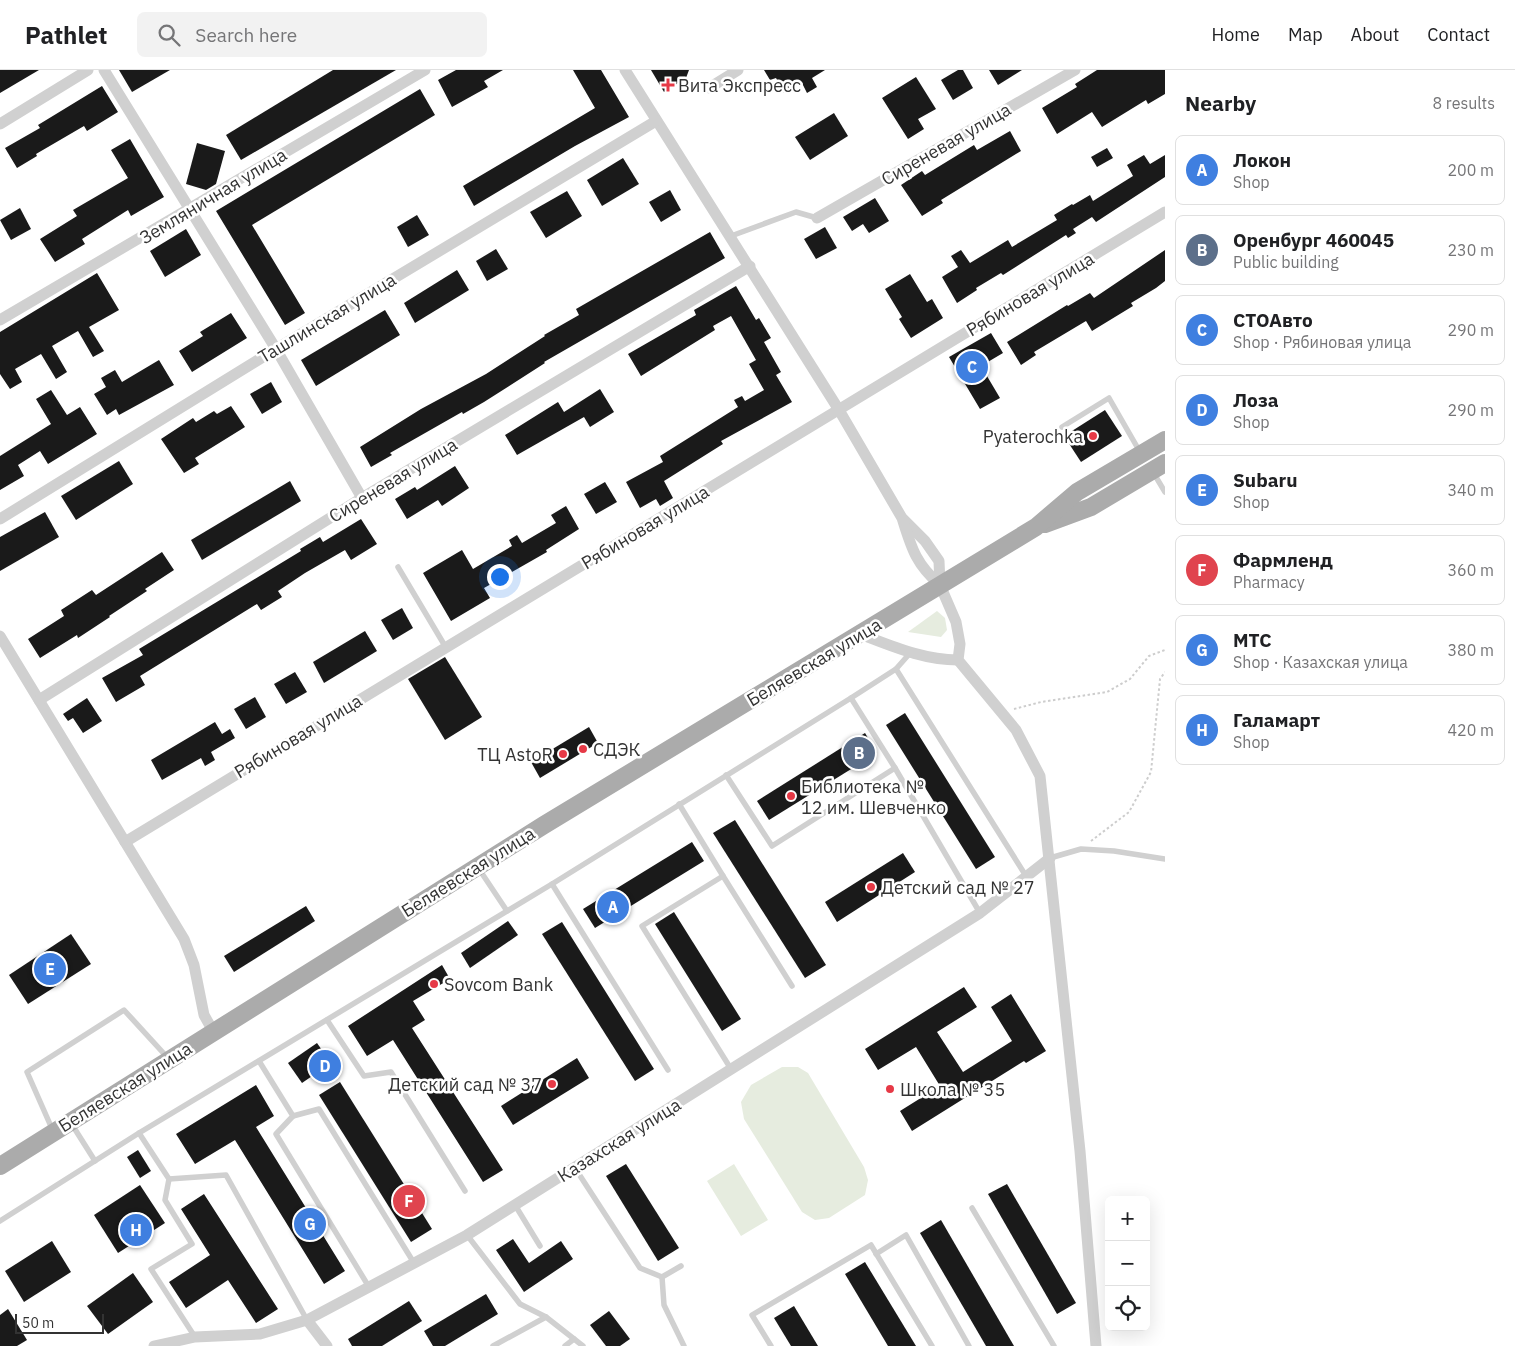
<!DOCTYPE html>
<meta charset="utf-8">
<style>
body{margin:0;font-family:"IBM Plex Sans",sans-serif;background:#f2f2f2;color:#202124}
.controls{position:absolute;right:15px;bottom:15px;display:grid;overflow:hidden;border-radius:8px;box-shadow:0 5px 20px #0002}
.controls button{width:45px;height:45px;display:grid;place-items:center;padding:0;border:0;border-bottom:1px solid #e0e0e0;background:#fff;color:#202124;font:25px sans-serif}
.scale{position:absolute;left:15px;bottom:12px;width:89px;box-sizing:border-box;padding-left:5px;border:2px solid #333;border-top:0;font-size:14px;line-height:18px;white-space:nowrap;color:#333;-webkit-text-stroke:4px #fff;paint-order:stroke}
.you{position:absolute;left:499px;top:506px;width:18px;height:18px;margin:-12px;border:4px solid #fff;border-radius:50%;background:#1a73e8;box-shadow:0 0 0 8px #1a73e833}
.badge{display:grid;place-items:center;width:32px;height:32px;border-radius:50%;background:#e63946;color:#fff;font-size:16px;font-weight:700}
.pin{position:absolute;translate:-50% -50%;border:2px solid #fff;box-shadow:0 1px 5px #0006}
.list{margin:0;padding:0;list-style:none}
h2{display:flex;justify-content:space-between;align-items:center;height:65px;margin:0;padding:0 20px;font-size:21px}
h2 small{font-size:16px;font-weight:400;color:#757577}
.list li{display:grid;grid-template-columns:32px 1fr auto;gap:15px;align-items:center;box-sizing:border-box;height:70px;margin:0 10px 10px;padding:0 10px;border:1px solid #e0e0e0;border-radius:8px}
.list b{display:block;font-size:19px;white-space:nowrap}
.list p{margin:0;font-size:16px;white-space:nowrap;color:#757577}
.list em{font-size:16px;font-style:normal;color:#757577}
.icon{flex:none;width:28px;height:28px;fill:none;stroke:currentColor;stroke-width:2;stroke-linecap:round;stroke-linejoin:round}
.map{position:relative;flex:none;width:1165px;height:1276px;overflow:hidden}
header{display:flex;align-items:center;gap:30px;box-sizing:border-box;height:70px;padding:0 25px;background:#fff;border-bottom:1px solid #e0e0e0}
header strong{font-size:24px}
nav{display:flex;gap:28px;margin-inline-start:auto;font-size:18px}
.search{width:350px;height:45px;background:#f2f2f2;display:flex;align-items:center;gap:12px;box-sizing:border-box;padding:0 18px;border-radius:8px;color:#757577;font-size:19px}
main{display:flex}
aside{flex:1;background:#fff}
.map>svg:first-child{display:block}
.green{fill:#e6ecdf}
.building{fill:#1a1a1a}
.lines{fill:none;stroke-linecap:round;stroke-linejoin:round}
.path{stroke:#cdcdcd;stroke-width:2;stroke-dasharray:2.5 2.5;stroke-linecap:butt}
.lane{stroke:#d0d0d0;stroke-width:5.5}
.street{stroke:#d0d0d0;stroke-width:11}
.primary{stroke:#ababab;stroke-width:18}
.poi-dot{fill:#e63946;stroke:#fff;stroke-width:2}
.labels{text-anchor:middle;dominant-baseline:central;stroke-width:5;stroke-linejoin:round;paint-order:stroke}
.poi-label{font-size:18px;fill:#333;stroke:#fff;text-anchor:start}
.street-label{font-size:18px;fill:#333;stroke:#fff}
</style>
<header>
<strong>Pathlet</strong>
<div class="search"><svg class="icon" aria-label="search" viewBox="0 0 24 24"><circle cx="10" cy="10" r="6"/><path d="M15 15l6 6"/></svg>Search here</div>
<nav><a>Home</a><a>Map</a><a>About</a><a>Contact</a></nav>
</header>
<main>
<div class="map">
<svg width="1165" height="1276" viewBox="0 0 1165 1276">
<rect width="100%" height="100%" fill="#fff"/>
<g class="green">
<path d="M 937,541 L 945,548 L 947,560 L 941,567 L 908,562 Z"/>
<path d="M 782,997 L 798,997 L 808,1003 L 864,1097 L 868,1110 L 865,1125 L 829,1148 L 815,1150 L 802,1142 L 744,1049 L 741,1032 L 751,1015 Z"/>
<path d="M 734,1094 L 768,1150 L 741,1166 L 707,1111 Z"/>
</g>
<g class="building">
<path d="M 0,0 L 39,0 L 0,23 Z"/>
<path d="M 119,0 L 170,0 L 132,22 Z"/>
<path d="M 333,0 L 396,0 L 241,90 L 226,65 Z"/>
<path d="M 456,0 L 503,0 L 484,11 L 488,17 L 452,37 L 438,10 Z"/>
<path d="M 573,0 L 601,0 L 629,47 L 575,76 L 474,136 L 463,116 L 595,38 Z"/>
<path d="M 651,0 L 689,0 L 686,8 L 664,22 Z"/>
<path d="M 764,0 L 825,0 L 812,8 L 817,17 L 807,23 L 802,13 L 784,23 L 776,8 L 770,10 Z"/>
<path d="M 958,0 L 963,0 L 973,18 L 953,30 L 941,10 Z"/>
<path d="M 989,0 L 1022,0 L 998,15 Z"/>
<path d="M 1097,0 L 1165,0 L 1165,24 L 1148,34 L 1146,30 L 1102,57 L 1092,42 L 1057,64 L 1042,38 L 1077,17 L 1075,14 Z"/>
<path d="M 916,7 L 936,39 L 918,49 L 924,59 L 908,69 L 882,28 Z"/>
<path d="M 102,16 L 118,42 L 87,61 L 84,56 L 36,84 L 37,86 L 17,98 L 5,78 L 40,58 L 38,55 Z"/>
<path d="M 420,19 L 435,45 L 252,155 L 305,243 L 285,255 L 216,141 Z"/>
<path d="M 834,43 L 848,66 L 810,90 L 795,67 Z"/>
<path d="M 1010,61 L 1021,81 L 941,130 L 943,133 L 922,146 L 901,115 L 922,101 L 925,105 L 974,75 L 977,80 Z"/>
<path d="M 130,69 L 164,127 L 131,146 L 128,140 L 82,169 L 85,174 L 55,192 L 40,169 L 77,146 L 73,140 L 128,108 L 111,80 Z"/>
<path d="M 197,73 L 225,81 L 216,114 L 206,120 L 186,114 Z"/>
<path d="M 1107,78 L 1113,88 L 1097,97 L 1091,87 Z"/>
<path d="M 1144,85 L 1150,94 L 1165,85 L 1165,107 L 1096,152 L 1092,147 L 1073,159 L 1076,163 L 1068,168 L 1066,165 L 1003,205 L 1001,203 L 976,218 L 977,220 L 957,233 L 942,207 L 958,197 L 951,186 L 961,180 L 970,193 L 1008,170 L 1012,177 L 1057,150 L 1054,145 L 1072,134 L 1073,135 L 1090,125 L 1093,131 L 1133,106 L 1127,95 Z"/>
<path d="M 623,88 L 639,114 L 602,136 L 587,110 Z"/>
<path d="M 670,120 L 681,140 L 661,152 L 649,132 Z"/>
<path d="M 567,121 L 582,146 L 546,168 L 530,142 Z"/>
<path d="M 875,128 L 889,151 L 869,163 L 863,154 L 852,161 L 843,147 Z"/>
<path d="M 20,138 L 31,159 L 11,170 L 0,150 Z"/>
<path d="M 417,145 L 429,165 L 408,177 L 397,157 Z"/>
<path d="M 825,157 L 837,178 L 816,189 L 804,169 Z"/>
<path d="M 186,159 L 201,185 L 165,207 L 150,181 Z"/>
<path d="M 710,162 L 725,188 L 544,292 L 545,293 L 484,332 L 463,344 L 462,342 L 390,383 L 392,385 L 371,397 L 360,377 L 421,339 L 486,304 L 545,266 L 544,265 L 579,245 L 576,239 Z"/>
<path d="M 496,179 L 508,199 L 487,211 L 476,191 Z"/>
<path d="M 1165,180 L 1165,211 L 1156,218 L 1131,233 L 1133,236 L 1092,261 L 1086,251 L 1034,282 L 1036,285 L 1021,295 L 1007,272 L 1067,235 L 1068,236 L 1090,223 L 1094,228 Z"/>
<path d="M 457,200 L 469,220 L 415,253 L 404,233 Z"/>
<path d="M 97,203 L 119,240 L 89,257 L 104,281 L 93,287 L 78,261 L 52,276 L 67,302 L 56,309 L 41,284 L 15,299 L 22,312 L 10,319 L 0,304 L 0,262 Z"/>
<path d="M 910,204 L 927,232 L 932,229 L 943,248 L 911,268 L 899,249 L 902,247 L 885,219 Z"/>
<path d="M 736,216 L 756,250 L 759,248 L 771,268 L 764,272 L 781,302 L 776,305 L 792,332 L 721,371 L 723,374 L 664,411 L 673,428 L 660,436 L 656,429 L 640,438 L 626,412 L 663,392 L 660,386 L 738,337 L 734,330 L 742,326 L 745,331 L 764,320 L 749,294 L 756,290 L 731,246 L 713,256 L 715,260 L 641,306 L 628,284 L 696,245 L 694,240 Z"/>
<path d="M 385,240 L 400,265 L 316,316 L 301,290 Z"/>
<path d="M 231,243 L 247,268 L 192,302 L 179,281 L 203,266 L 200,262 Z"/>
<path d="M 991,263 L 1003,283 L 981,296 L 1000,328 L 980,339 L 949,287 Z"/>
<path d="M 159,290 L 174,315 L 119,345 L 116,339 L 107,345 L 94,324 L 106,317 L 101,308 L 115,300 L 122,312 Z"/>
<path d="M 271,312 L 282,332 L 262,344 L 250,324 Z"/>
<path d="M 600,319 L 614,342 L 590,357 L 584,347 L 517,385 L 505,365 L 558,332 L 564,342 Z"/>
<path d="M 51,320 L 67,345 L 80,337 L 97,364 L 48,394 L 40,381 L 18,395 L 24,406 L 0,420 L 0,386 L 51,354 L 36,329 Z"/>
<path d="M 231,336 L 245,357 L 195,388 L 199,394 L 184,403 L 161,369 L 193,348 L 196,352 L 214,341 L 217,344 Z"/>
<path d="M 1105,340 L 1122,366 L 1081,392 L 1064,366 Z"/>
<path d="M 119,391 L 133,414 L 76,450 L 61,426 Z"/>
<path d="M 455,396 L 469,418 L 442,436 L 438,430 L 407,449 L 395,429 L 415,417 L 417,420 Z"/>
<path d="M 290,411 L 301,431 L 202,490 L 191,470 Z"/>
<path d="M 605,412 L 617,432 L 596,444 L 584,424 Z"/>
<path d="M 566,436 L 579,459 L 546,480 L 547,482 L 484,518 L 490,528 L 451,551 L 423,503 L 462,480 L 473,499 L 512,476 L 509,470 L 517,465 L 522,473 L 556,453 L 551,445 Z"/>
<path d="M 45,442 L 59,467 L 0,501 L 0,467 Z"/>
<path d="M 361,449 L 377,474 L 351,490 L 345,480 L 305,503 L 278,521 L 282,527 L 261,540 L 257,534 L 140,606 L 145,615 L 116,632 L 102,608 L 143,585 L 139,579 L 301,481 L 300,479 L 320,467 L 323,472 Z"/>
<path d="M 162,482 L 174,500 L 145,519 L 147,521 L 109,546 L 110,547 L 78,568 L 77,565 L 40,588 L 28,569 L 64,546 L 61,540 L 92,520 L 96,525 Z"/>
<path d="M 402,538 L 413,558 L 393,570 L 381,550 Z"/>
<path d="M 365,561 L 377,581 L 324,613 L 313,592 Z"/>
<path d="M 445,587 L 482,647 L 445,670 L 408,609 Z"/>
<path d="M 295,602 L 307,622 L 286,634 L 274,614 Z"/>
<path d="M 255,627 L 266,647 L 246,659 L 234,639 Z"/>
<path d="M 87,628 L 102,651 L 83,663 L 73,648 L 68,651 L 63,644 Z"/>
<path d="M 905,643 L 995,787 L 976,799 L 886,655 Z"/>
<path d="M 215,652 L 222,664 L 230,659 L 235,668 L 211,682 L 215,690 L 205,696 L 201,688 L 162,710 L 151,690 Z"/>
<path d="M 589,657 L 598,673 L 540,708 L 531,692 Z"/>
<path d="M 865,663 L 877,683 L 769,750 L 757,731 Z"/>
<path d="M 735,750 L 826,895 L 805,908 L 713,763 Z"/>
<path d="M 692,772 L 704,791 L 595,858 L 583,839 Z"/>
<path d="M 903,783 L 915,802 L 837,852 L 825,832 Z"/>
<path d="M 306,836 L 315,851 L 234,902 L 224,886 Z"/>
<path d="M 674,842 L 741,949 L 722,961 L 655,854 Z"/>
<path d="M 508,851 L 518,865 L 470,898 L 461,883 Z"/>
<path d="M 562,852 L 654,999 L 635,1011 L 542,864 Z"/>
<path d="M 71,864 L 91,894 L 28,934 L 9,905 Z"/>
<path d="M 442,895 L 450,909 L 413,931 L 425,950 L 412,958 L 503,1100 L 483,1112 L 393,970 L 367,986 L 348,956 Z"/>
<path d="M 964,917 L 977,937 L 937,962 L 963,1002 L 1012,971 L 991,937 L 1011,924 L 1046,981 L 1026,993 L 1024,991 L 912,1061 L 900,1041 L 940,1016 L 916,977 L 878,1000 L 865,979 Z"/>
<path d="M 317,973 L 331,993 L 302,1013 L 288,993 Z"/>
<path d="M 577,988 L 589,1008 L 513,1055 L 501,1036 Z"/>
<path d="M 340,1012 L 432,1159 L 411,1172 L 319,1025 Z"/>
<path d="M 256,1015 L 274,1046 L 256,1057 L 345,1201 L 324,1214 L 235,1070 L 195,1094 L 176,1064 Z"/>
<path d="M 138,1080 L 151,1101 L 140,1108 L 127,1087 Z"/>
<path d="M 626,1094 L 679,1178 L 658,1191 L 606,1106 Z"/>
<path d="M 1007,1114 L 1076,1233 L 1057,1244 L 988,1124 Z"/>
<path d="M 140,1115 L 165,1153 L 118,1183 L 94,1145 Z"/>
<path d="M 204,1124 L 278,1239 L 256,1253 L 228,1210 L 186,1238 L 169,1212 L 210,1185 L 181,1139 Z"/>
<path d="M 941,1150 L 1014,1276 L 986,1276 L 920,1163 Z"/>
<path d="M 513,1169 L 529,1193 L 561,1171 L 573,1189 L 524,1222 L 496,1180 Z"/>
<path d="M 52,1171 L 71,1202 L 24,1232 L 5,1201 Z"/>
<path d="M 865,1192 L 916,1276 L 888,1276 L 845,1204 Z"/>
<path d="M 133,1203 L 153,1232 L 108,1264 L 87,1236 Z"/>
<path d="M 486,1224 L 498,1244 L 445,1276 L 433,1276 L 424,1261 Z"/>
<path d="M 409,1231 L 422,1251 L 382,1276 L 352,1276 L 348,1269 Z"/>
<path d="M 794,1236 L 818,1276 L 791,1276 L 774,1248 Z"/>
<path d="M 8,1239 L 27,1270 L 17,1276 L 0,1276 L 0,1245 Z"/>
<path d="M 609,1241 L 630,1269 L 620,1276 L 606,1276 L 590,1255 Z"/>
</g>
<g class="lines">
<g class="path">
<path d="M 1014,639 L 1041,632 L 1107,622 L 1130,609 L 1149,586 L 1165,580"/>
<path d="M 1091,771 L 1129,742 L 1151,702 L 1160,609 L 1165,602"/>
</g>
<g class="lane">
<path d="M 731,166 L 796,142 L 817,148"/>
<path d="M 1062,357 L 1109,328 L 1140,382"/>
<path d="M 1153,402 L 1165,422"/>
<path d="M 398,497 L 445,576"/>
<path d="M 896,599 L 1026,806"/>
<path d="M 851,628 L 895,698 L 980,843"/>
<path d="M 726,705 L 772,776 L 895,698"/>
<path d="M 679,734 L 723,806 L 642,856 L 731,999"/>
<path d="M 1050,788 L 1081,779 L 1114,781 L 1165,789"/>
<path d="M 479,799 L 507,841"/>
<path d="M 723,806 L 792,916"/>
<path d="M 552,814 L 668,1000"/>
<path d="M 327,950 L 364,1006 L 391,1002 L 465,1121"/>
<path d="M 259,991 L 293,1046 L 276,1064 L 369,1217"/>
<path d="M 293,1046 L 319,1039 L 414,1193"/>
<path d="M 71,1053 L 95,1091"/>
<path d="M 53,1061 L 27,1002 L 124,940 L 167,987"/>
<path d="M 139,1063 L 169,1109 L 165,1130 L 192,1174 L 151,1199 L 195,1267"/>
<path d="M 575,1098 L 640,1198 L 662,1207 L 681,1196"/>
<path d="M 169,1109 L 226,1105 L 307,1250"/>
<path d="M 515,1135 L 540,1176"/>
<path d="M 972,1138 L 1054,1276"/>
<path d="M 0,1151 L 139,1063 L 552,814 L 851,628 L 896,599 L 911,582"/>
<path d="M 467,1165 L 520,1234 L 546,1247 L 583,1276"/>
<path d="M 876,1184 L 906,1165 L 969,1276"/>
<path d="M 662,1207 L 664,1235 L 684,1276"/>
<path d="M 493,1276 L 546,1247"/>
<path d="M 565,1276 L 574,1269"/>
<path d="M 771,1276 L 752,1245 L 871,1175 L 932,1276"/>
</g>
<g class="street">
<path d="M 104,0 L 276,279 L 362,428"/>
<path d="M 625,0 L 839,340 L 902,448 L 925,471 L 939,491 L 940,515 L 956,552 L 960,574 L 958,590 L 1016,660 L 1040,706 L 1080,1081 L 1096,1276"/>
<path d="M 709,18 L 738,0"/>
<path d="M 0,54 L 88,0"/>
<path d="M 817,148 L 1075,0"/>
<path d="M 0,250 L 425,0"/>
<path d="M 0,449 L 276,279 L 656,51"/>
<path d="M 903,451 C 912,480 917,495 940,515"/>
<path d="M 860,564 C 892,576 923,590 958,590"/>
<path d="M 0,566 L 184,869 L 194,895 L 204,945 L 213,961"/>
<path d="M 39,630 L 362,428 L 750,196"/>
<path d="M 125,772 L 1165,142"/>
<path d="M 307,1250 L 327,1276"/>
<path d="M 154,1276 L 195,1267 L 260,1264 L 307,1250 L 467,1165 L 980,843 L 1050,788"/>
</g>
<g class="primary">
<path d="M 1045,454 L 1091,437 L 1165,393"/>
<path d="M 0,1096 L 544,755 L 1036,457 L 1077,422 L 1165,370"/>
</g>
</g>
<g class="poi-dot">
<path d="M665.5 7.5h5v5h5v5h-5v5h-5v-5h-5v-5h5z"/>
<circle cx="1093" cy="366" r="5"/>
<circle cx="583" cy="679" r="5"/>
<circle cx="563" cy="684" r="5"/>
<circle cx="791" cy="726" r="5"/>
<circle cx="871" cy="817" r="5"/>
<circle cx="434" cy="914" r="5"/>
<circle cx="552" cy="1014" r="5"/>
<circle cx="890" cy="1019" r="5"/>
</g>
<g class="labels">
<g class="poi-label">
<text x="678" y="15">Вита Экспресс</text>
<text x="1083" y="366" text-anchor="end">Pyaterochka</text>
<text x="593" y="679">СДЭК</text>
<text x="553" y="684" text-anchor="end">ТЦ AstoR</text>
<text x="801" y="716">Библиотека №<tspan x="801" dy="21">12 им. Шевченко</tspan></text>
<text x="881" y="817">Детский сад № 27</text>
<text x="444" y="914">Sovcom Bank</text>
<text x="542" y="1014" text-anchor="end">Детский сад № 37</text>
<text x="900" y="1019">Школа № 35</text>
</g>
<g class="street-label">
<text transform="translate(946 74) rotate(-30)">Сиреневая улица</text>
<text transform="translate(213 126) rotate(-31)">Земляничная улица</text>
<text transform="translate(1030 224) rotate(-31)">Рябиновая улица</text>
<text transform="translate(327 248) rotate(-31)">Ташлинская улица</text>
<text transform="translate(393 410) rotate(-31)">Сиреневая улица</text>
<text transform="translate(645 457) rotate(-31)">Рябиновая улица</text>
<text transform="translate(814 592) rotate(-31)">Беляевская улица</text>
<text transform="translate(298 666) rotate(-31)">Рябиновая улица</text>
<text transform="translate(468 802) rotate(-32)">Беляевская улица</text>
<text transform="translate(125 1017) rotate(-32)">Беляевская улица</text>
<text transform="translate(619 1070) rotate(-32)">Казахская улица</text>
</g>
</g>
</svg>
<div class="controls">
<button>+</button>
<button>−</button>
<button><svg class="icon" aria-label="locate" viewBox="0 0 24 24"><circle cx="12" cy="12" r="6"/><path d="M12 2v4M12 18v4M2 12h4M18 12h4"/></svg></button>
</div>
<div class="scale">50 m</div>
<div class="you"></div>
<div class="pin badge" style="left:613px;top:837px;background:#3f7fe0">A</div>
<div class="pin badge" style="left:859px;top:683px;background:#5c6f8a">B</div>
<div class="pin badge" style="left:972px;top:297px;background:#3f7fe0">C</div>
<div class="pin badge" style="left:325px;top:996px;background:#3f7fe0">D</div>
<div class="pin badge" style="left:50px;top:899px;background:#3f7fe0">E</div>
<div class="pin badge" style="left:409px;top:1131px;background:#e0444e">F</div>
<div class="pin badge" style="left:310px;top:1154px;background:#3f7fe0">G</div>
<div class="pin badge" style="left:136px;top:1160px;background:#3f7fe0">H</div>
</div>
<aside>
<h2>Nearby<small>8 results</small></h2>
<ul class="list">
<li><span class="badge" style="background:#3f7fe0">A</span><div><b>Локон</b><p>Shop</p></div><em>200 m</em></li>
<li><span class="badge" style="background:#5c6f8a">B</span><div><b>Оренбург 460045</b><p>Public building</p></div><em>230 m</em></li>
<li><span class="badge" style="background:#3f7fe0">C</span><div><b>СТОАвто</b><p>Shop · Рябиновая улица</p></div><em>290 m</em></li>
<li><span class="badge" style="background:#3f7fe0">D</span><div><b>Лоза</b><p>Shop</p></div><em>290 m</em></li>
<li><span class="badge" style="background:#3f7fe0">E</span><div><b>Subaru</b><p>Shop</p></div><em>340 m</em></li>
<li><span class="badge" style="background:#e0444e">F</span><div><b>Фармленд</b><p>Pharmacy</p></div><em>360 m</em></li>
<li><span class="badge" style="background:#3f7fe0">G</span><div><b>МТС</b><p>Shop · Казахская улица</p></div><em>380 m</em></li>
<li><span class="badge" style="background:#3f7fe0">H</span><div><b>Галамарт</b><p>Shop</p></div><em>420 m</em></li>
</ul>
</aside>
</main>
